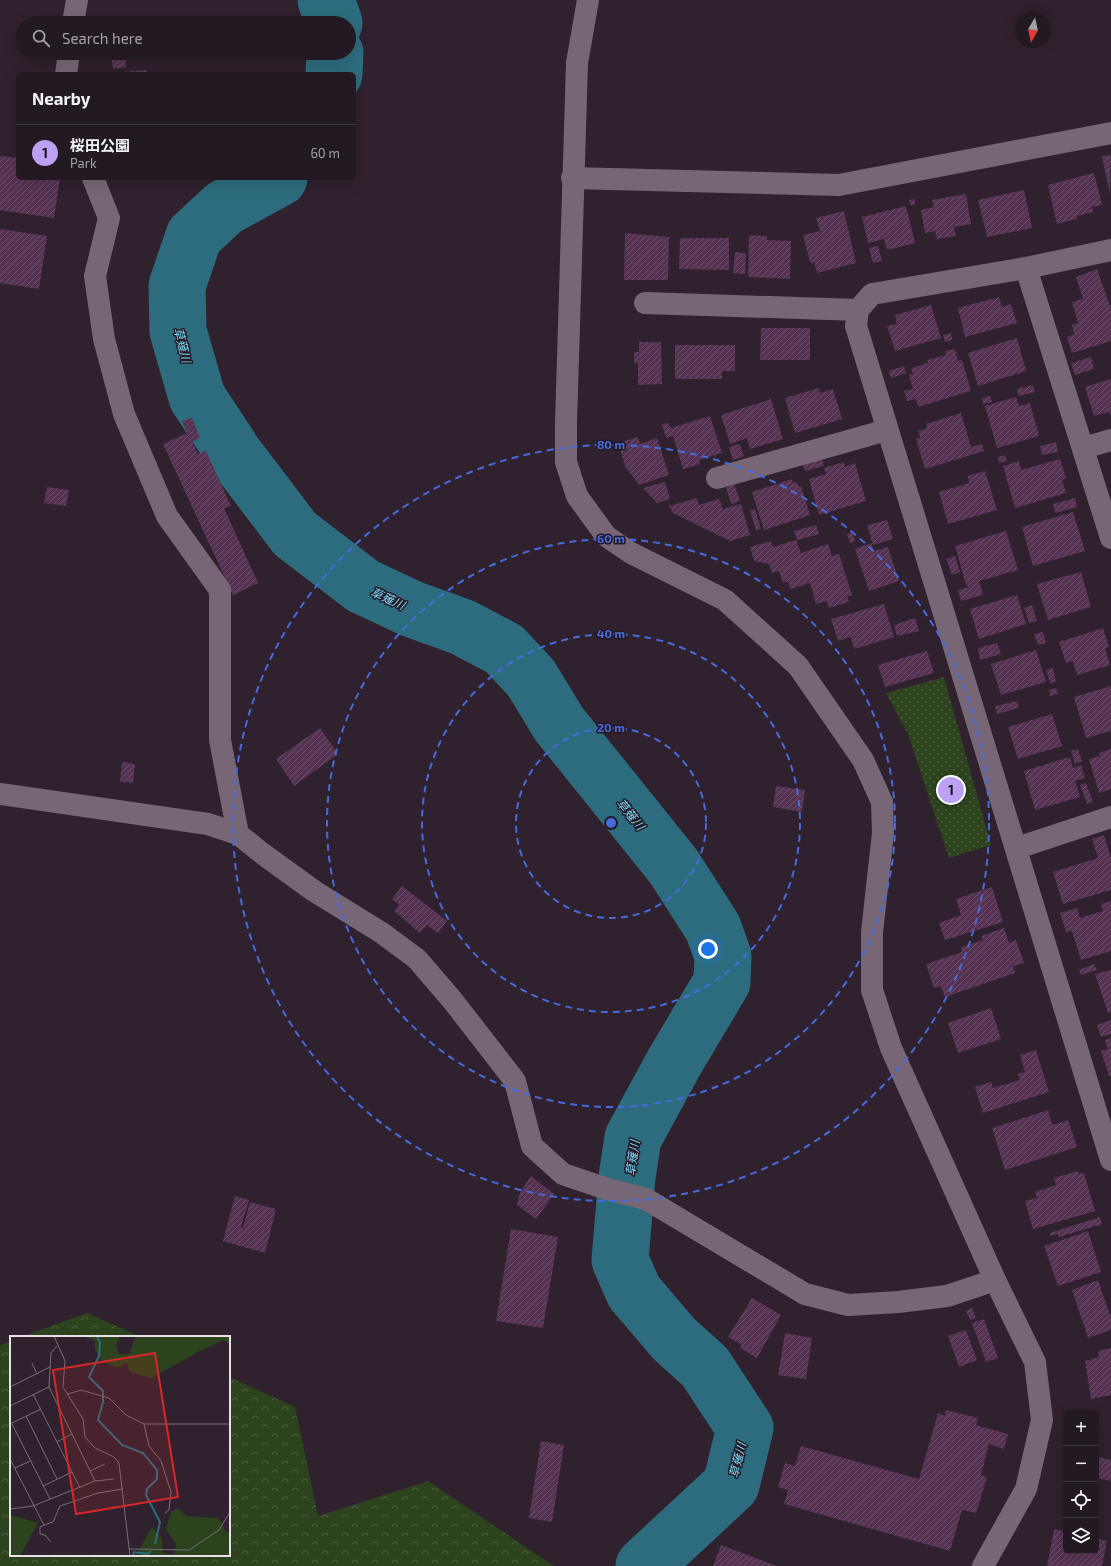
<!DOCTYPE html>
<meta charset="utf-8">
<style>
body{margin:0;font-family:"Exo 2","Noto Sans JP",sans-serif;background:#2b222a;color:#f1f3f6}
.controls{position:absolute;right:12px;bottom:12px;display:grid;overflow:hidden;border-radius:6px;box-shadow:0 4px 16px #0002}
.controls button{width:36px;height:36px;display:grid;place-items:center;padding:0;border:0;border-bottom:1px solid #403840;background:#231922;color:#f1f3f6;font:20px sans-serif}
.compass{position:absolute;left:1015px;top:12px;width:36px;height:36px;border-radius:50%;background:#231922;box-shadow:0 4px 16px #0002;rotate:189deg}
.you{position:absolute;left:708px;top:949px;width:14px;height:14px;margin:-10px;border:3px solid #fff;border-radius:50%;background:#1a73e8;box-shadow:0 0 0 6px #1a73e833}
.badge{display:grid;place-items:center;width:26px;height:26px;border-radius:50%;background:#bca0f2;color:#111;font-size:13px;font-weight:700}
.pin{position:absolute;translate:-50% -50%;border:2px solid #fff;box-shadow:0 1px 4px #0006}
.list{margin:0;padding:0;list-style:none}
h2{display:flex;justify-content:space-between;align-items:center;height:52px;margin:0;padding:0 16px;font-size:17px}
h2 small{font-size:13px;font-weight:400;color:#a3a0a5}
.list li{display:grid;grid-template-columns:26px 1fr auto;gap:12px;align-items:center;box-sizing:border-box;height:56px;padding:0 16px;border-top:1px solid #403840}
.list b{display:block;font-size:15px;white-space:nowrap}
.list p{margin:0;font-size:13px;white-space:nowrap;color:#a3a0a5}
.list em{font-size:13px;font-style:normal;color:#a3a0a5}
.icon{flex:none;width:22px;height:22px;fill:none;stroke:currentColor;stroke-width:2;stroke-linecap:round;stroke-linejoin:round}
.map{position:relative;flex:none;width:1111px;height:1566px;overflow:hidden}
.search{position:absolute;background:#231922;box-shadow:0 4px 16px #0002;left:16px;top:16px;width:340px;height:44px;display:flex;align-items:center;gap:10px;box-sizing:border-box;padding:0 14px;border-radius:22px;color:#a3a0a5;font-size:15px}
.panel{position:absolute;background:#231922;box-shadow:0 4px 16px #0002;left:16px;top:72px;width:340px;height:108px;border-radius:6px}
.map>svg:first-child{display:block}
.grass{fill:url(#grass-dots)}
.forest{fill:url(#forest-crowns)}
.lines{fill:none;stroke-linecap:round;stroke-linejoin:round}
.river{stroke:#2d6c7e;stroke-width:57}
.building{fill:url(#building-hatch)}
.minor{stroke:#776776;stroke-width:22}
.ring{fill:none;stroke:#466bdb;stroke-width:2;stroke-dasharray:7 5}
.labels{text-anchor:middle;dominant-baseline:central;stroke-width:3;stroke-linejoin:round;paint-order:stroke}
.water-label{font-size:12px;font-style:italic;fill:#7adaf7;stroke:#251824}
.inset-river{fill:none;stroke:#2d6c7e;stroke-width:2}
.inset-road{fill:none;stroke:#7a6d79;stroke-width:1}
.view{fill:#d62828;fill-opacity:0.15;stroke:#d62828;stroke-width:2}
.inset-edge{fill:none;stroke:#eae0e9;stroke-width:2}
.centre{fill:#466bdb;stroke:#251824;stroke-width:2}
.ring-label{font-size:12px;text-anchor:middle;font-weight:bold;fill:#466bdb;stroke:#251824;stroke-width:3;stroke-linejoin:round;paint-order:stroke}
</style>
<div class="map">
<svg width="1111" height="1566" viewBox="0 0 1111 1566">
<defs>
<pattern id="grass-dots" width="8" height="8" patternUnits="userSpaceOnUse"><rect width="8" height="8" fill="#2c431d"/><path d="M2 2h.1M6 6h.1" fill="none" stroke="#4b5e3e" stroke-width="1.8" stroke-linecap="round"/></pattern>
<pattern id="forest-crowns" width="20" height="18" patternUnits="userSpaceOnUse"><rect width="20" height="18" fill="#2c431d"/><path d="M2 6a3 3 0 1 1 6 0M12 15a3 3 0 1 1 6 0" fill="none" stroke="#4b5e3e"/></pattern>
<pattern id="building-hatch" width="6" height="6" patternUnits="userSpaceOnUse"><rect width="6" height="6" fill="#553252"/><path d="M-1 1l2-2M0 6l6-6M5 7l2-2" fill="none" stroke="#6e4f6b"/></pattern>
</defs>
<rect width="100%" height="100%" fill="#2f212e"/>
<path class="grass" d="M 944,677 L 991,845 L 949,858 L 908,734 L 886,693 Z"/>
<g class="forest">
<path d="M 87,1313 L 141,1337 L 21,1337 Z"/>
<path d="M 11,1341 L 11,1555 L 229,1555 L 229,1377 L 295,1407 L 318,1516 L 428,1481 L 554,1566 L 0,1566 L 0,1345 Z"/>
</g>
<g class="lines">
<g class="river">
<path d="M 326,0 L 334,23"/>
<path d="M 334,74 L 335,53"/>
<path d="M 279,178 L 224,208 L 194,236 L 177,286 L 178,331 L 197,397 L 235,455 L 295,534 L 363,586 L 412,609 L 462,627 L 504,649 L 531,678 L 559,724 L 674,867 L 713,928 L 723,956 L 722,982 L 675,1061 L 633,1138 L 627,1177 L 620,1260 L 634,1292 L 674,1339 L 705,1367 L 745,1428 L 731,1485 L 644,1566"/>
</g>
</g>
<g class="building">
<path d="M 111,53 L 125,53 L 126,67 L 113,69 Z"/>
<path d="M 147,70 L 147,74 L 113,74 L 113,73 Z"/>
<path d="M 1110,155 L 1111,158 L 1110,194 L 1102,156 Z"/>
<path d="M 0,156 L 18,158 L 18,178 L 60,178 L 54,218 L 0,210 Z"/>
<path d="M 1094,173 L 1102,205 L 1092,207 L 1093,212 L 1077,216 L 1077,219 L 1057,224 L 1048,185 Z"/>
<path d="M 1024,190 L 1032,228 L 987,237 L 978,200 Z"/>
<path d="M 966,194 L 971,224 L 954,227 L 956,236 L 937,239 L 935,231 L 925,233 L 921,210 L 934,207 L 932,200 Z"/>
<path d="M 915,199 L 915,205 L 910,205 L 909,200 Z"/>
<path d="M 906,206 L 915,243 L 887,250 L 884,239 L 868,243 L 862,217 Z"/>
<path d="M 844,211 L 856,263 L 817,273 L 814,262 L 810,263 L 803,235 L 820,231 L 816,218 Z"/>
<path d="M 0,229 L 47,236 L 39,289 L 0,283 Z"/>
<path d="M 625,233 L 669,237 L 668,280 L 624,280 Z"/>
<path d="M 749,235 L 767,236 L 767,240 L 791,241 L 790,279 L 748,277 Z"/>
<path d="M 680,238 L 729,238 L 729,270 L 679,269 Z"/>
<path d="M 878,246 L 882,261 L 873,263 L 869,248 Z"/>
<path d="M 735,252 L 746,253 L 745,274 L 733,273 Z"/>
<path d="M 1097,269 L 1111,309 L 1111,341 L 1072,353 L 1067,337 L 1074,334 L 1072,325 L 1078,323 L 1072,302 L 1083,299 L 1076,277 Z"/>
<path d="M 999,297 L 1002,307 L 1011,304 L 1017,323 L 965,337 L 958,308 Z"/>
<path d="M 931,305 L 941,338 L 895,351 L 887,326 L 897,324 L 895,315 Z"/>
<path d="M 761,328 L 810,328 L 810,360 L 760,360 Z"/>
<path d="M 951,333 L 952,340 L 945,342 L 943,335 Z"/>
<path d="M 1017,338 L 1026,371 L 978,386 L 968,353 Z"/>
<path d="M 639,342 L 661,342 L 662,384 L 638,385 L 638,363 L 634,363 L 634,352 L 639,352 Z"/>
<path d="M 675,345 L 735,345 L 735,371 L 722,371 L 722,379 L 675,379 Z"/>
<path d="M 955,349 L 958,361 L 962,360 L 971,391 L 918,407 L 916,399 L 907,401 L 904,391 L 913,389 L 909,375 L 913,374 L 911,368 L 928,363 L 927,360 L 946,355 L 945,351 Z"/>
<path d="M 1091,357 L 1094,369 L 1075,375 L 1071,363 Z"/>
<path d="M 904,366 L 906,373 L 891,378 L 889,371 Z"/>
<path d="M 1111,379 L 1111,416 L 1109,412 L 1094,416 L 1085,387 Z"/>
<path d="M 1033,385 L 1035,392 L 1018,396 L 1017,389 Z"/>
<path d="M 819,388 L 820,393 L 833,389 L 842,419 L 795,433 L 785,398 Z"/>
<path d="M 990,396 L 992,402 L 983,404 L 982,398 Z"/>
<path d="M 1016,397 L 1019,406 L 1030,403 L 1039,436 L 997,448 L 985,406 Z"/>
<path d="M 771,399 L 783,439 L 750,449 L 747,438 L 730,444 L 721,415 Z"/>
<path d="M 961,413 L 971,447 L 982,444 L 984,451 L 925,469 L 916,439 L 920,438 L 918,431 L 927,429 L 926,424 Z"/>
<path d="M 710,416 L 722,453 L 699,460 L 700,464 L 683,469 L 673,436 L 666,438 L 662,424 L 668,423 L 671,428 Z"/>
<path d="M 192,418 L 200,438 L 192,442 L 198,454 L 206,451 L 231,506 L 224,508 L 258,583 L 233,595 L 163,444 L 187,433 L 182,421 Z"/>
<path d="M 638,437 L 640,444 L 657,438 L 669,475 L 639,485 L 625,466 L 618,443 Z"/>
<path d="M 1056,442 L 1058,452 L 1042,455 L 1040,446 Z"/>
<path d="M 740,444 L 744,456 L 733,460 L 729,447 Z"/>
<path d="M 1005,455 L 1007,461 L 999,463 L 998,457 Z"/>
<path d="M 822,458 L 824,466 L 805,471 L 802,464 Z"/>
<path d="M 1060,459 L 1066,478 L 1062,480 L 1066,493 L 1015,508 L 1003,466 L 1019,461 L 1021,470 Z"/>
<path d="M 844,462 L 845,467 L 855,463 L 866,501 L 819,515 L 809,479 L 826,474 L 824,468 Z"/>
<path d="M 985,471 L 997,510 L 948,524 L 939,492 L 969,483 L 968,476 Z"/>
<path d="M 792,479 L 793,483 L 797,482 L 798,486 L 801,486 L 810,515 L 764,530 L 752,492 Z"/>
<path d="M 665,482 L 670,499 L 657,503 L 643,488 Z"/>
<path d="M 734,484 L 740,501 L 731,504 L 726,487 Z"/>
<path d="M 47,487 L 69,490 L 66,506 L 44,503 Z"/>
<path d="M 697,498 L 699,505 L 719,499 L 723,509 L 741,504 L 750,535 L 730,541 L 673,513 L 669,506 Z"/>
<path d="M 1075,498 L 1077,507 L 1055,513 L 1053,504 Z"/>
<path d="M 755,509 L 761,529 L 756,531 L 750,510 Z"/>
<path d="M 1073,512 L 1085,551 L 1033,566 L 1022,527 Z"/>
<path d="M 887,520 L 893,539 L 873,545 L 867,525 Z"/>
<path d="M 816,525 L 819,534 L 797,540 L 794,531 Z"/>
<path d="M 1006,531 L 1018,570 L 979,581 L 983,595 L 961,601 L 958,590 L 969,587 L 966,585 L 955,546 Z"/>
<path d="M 852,532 L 855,541 L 850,543 L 847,534 Z"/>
<path d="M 796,540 L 801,553 L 828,544 L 832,556 L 839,554 L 852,595 L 847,597 L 849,602 L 829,608 L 827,601 L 816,604 L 810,583 L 790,589 L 788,581 L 783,583 L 779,571 L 772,573 L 769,564 L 754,561 L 750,547 L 771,541 L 773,547 Z"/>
<path d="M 871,543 L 874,551 L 888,547 L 899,581 L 869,591 L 855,549 Z"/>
<path d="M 955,556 L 960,572 L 952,575 L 946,559 Z"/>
<path d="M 1081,572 L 1091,607 L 1048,620 L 1037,584 Z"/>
<path d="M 1017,595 L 1026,624 L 979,639 L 970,609 Z"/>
<path d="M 884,604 L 894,637 L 854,649 L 851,637 L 838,641 L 831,619 Z"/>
<path d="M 1032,605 L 1037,621 L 1029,623 L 1024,608 Z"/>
<path d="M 915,618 L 919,631 L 897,636 L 894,625 Z"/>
<path d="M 1103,628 L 1109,647 L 1105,648 L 1110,665 L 1077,675 L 1073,661 L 1066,663 L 1059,642 Z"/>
<path d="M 1043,632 L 1046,643 L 1038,645 L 1034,634 Z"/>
<path d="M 997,643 L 1001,654 L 980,660 L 978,648 Z"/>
<path d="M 1036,650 L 1046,682 L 1001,695 L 991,664 Z"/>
<path d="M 927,651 L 934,673 L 885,687 L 878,665 Z"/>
<path d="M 1053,668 L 1056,682 L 1050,683 L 1046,670 Z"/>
<path d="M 1111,686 L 1111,731 L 1086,738 L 1074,697 Z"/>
<path d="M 1056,688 L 1058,694 L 1050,696 L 1049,690 Z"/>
<path d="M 1017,701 L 1019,708 L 997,714 L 995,706 Z"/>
<path d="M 1052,714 L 1062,746 L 1018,759 L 1008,727 Z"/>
<path d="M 320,728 L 338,754 L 294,786 L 276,759 Z"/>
<path d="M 1078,749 L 1082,761 L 1075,764 L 1071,751 Z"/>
<path d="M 1111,749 L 1111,789 L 1099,793 L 1089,759 L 1100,756 L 1099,753 Z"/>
<path d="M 1070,757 L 1073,768 L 1081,765 L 1085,778 L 1075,781 L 1080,797 L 1035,810 L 1024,771 Z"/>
<path d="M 122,762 L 135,764 L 133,783 L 120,782 Z"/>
<path d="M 1086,783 L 1093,802 L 1087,804 L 1080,785 Z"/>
<path d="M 776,786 L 805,790 L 802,812 L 773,807 Z"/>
<path d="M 1104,835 L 1111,858 L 1111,890 L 1063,904 L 1053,872 L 1098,858 L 1092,839 Z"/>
<path d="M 402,886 L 447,921 L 438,933 L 427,925 L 420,933 L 394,911 L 399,904 L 392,899 Z"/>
<path d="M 992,887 L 1003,922 L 945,940 L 939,923 L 961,915 L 956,899 Z"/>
<path d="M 1111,901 L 1111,951 L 1081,960 L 1072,931 L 1066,932 L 1060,913 L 1077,908 L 1080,918 L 1103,911 L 1101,904 Z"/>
<path d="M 1004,928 L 1009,943 L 1016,940 L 1024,963 L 1013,966 L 1015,973 L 945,997 L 941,986 L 934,988 L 926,964 L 962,952 L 961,947 L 983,940 L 981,936 Z"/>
<path d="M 1094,964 L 1097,970 L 1081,975 L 1079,970 Z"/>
<path d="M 1111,970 L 1111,1012 L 1108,1013 L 1095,974 Z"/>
<path d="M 991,1008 L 1001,1039 L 958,1053 L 948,1023 Z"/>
<path d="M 1111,1020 L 1111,1034 L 1101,1037 L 1097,1025 Z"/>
<path d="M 1111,1038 L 1111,1076 L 1109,1076 L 1101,1051 L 1108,1049 L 1105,1040 Z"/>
<path d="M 1036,1050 L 1049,1092 L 983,1113 L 975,1087 L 991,1082 L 993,1088 L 1020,1080 L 1018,1074 L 1025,1072 L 1020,1055 Z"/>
<path d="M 1048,1110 L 1052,1125 L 1068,1120 L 1077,1147 L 1005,1170 L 992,1128 Z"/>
<path d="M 1078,1171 L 1079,1174 L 1084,1173 L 1095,1211 L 1033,1229 L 1025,1201 L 1037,1198 L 1035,1192 L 1056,1185 L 1054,1178 Z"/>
<path d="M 531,1176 L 554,1194 L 536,1219 L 517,1205 L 520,1192 Z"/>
<path d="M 235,1196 L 249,1200 L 241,1227 L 243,1228 L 250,1202 L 276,1209 L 265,1253 L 223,1241 Z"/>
<path d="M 1100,1217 L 1102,1224 L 1059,1237 L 1058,1234 L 1051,1236 L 1050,1233 Z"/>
<path d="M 511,1229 L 558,1237 L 543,1328 L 496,1321 Z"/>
<path d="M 1088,1231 L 1101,1272 L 1058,1286 L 1044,1246 Z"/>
<path d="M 1098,1280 L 1110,1315 L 1111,1315 L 1111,1330 L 1088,1338 L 1072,1290 Z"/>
<path d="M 752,1298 L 781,1315 L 757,1358 L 740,1348 L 742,1345 L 728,1337 Z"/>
<path d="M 972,1308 L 976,1318 L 970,1320 L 966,1311 Z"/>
<path d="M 984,1319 L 998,1358 L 986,1362 L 972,1323 Z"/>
<path d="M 966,1330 L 977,1360 L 959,1367 L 948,1336 Z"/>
<path d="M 785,1333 L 812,1338 L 806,1379 L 778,1375 Z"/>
<path d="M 1111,1348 L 1111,1395 L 1091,1399 L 1085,1361 L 1099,1357 L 1098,1351 Z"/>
<path d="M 946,1410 L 978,1418 L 976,1425 L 1008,1434 L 1004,1449 L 989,1444 L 981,1475 L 987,1477 L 976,1513 L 962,1510 L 950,1551 L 784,1504 L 788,1490 L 778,1487 L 785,1463 L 795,1466 L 801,1446 L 919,1479 L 938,1413 L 945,1416 Z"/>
<path d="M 541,1441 L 564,1445 L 552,1522 L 529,1518 Z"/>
<path d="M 1098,1457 L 1111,1460 L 1111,1481 L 1096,1478 Z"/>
<path d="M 1054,1529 L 1066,1532 L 1066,1551 L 1096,1551 L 1096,1538 L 1107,1541 L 1102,1566 L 1047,1566 Z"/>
<path d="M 721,1545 L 777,1566 L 713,1566 Z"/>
</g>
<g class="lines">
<g class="minor">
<path d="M 588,0 L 577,63 L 566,423 L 566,462 L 577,496 L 606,536 L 631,553 L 725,600 L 798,666 L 863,760 L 882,802 L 883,833 L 872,932 L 872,990 L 891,1048 L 995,1280 L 1035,1362 L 1042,1420 L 1026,1489 L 983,1566"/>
<path d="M 73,23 L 77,0"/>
<path d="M 66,74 L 69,53"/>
<path d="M 93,178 L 109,218 L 95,276 L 104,339 L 124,414 L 167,516 L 220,590 L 220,740 L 238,834"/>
<path d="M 572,178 L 839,185 L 1111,133"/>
<path d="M 1111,250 L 1026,268 L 872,294 L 858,310 L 856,326 L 1111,1160"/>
<path d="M 1026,268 L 1111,538"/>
<path d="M 645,303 L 858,310"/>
<path d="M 1083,448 L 1111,440"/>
<path d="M 717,478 L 887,430"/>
<path d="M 0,794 L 208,824 L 238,834 L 263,854 L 314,891 L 382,933 L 417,959 L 453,1001 L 515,1081 L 532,1146 L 563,1174 L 607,1189 L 646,1199 L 805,1294 L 848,1305 L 898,1302 L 947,1296 L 995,1280"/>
<path d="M 1017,848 L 1111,817"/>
</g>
</g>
<g class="ring">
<circle cx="611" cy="823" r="95"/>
<circle cx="611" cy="823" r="189"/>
<circle cx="611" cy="823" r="284"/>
<circle cx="611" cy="823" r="378"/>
</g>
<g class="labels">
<g class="water-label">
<text transform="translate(183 345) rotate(76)">草薙川</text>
<text transform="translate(388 598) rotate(25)">草薙川</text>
<text transform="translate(631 814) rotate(51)">草薙川</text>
<text transform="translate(632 1158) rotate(-82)">草薙川</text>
<text transform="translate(737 1460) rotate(-76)">草薙川</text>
</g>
</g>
<g transform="translate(10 1336)">
<rect width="220" height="220" fill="#2f212e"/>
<path d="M 73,0 L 110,0 L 106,9 L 109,18 L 119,18 L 126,0 L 220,0 L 220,9 L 214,4 L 188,16 L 141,42 L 120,36 L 117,27 L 107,32 L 91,24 L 85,14 L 85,5 ZM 167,172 L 177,180 L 208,182 L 216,196 L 220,195 L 220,220 L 126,220 L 142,191 L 151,201 L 153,217 L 164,218 L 166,208 L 156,193 L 161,176 ZM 0,179 L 28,187 L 10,220 L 0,220 Z" fill="#2c431d"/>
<path class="inset-river" d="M 87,0 L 90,7 L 89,20 L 79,41 L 93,55 L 93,66 L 88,84 L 112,109 L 133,117 L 147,134 L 147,143 L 137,153 L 136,159 L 150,186 L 145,208M 123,220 L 124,216 L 138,218 L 140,215"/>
<path class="inset-road" d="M 44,0 L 55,25 L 53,51 L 73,83 L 75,101 L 85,112 L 104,121 L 109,127 L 120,220M 22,27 L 27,38M 0,51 L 40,31M 23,58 L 70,152M 58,58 L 71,54 L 99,62 L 116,79 L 134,88 L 220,88M 0,70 L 39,51M 16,80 L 47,143M 0,88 L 31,73M 2,88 L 40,163M 134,88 L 139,110 L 151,125 L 161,156 L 159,174 L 155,177M 47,106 L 62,98M 0,123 L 34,189 L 43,186 L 50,170 L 88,157 L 113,153M 5,132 L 20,125M 80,135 L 95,128M 85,145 L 104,143M 33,150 L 62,136M 0,173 L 23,170 L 85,145 L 39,51 L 41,17 L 47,10M 34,189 L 30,191 L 30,198 L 35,199 L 41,206M 119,213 L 179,214 L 209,194 L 220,176"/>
<path class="view" d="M 145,17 L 168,161 L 66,178 L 43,34 Z"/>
<rect width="220" height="220" class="inset-edge"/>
</g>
<circle cx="611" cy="823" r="6" class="centre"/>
<g class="ring-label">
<text x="611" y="449">80 m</text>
<text x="611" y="543">60 m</text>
<text x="611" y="638">40 m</text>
<text x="611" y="732">20 m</text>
</g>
</svg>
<div class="controls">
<button>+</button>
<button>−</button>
<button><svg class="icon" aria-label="locate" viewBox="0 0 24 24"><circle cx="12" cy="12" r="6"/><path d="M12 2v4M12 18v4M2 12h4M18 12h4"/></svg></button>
<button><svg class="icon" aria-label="layers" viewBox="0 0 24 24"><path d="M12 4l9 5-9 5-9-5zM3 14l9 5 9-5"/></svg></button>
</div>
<svg class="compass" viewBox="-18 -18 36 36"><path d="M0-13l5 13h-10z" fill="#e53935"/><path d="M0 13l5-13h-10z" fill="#a3a0a5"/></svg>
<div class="you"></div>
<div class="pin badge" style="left:951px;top:790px">1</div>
<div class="search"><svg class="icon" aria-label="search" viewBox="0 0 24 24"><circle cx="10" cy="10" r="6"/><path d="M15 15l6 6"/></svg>Search here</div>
<section class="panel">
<h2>Nearby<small></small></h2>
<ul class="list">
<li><span class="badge">1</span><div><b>桜田公園</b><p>Park</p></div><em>60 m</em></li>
</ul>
</section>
</div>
